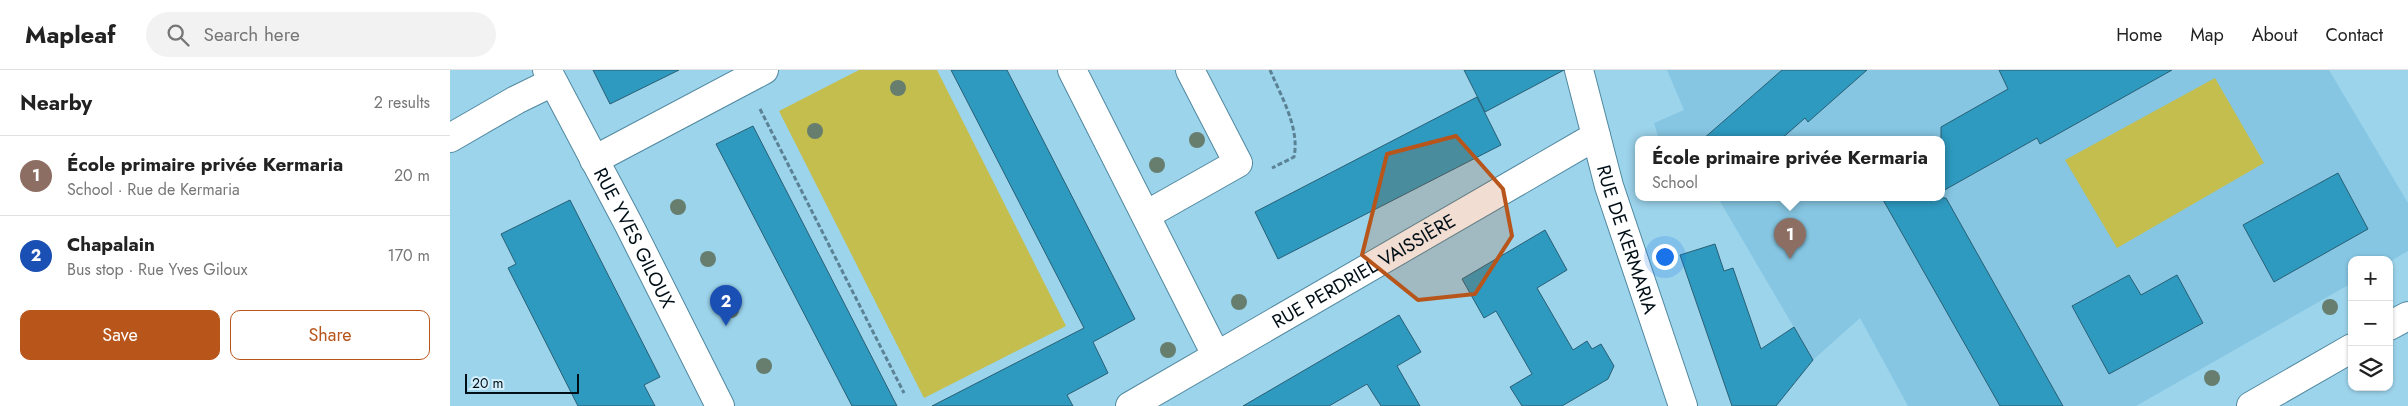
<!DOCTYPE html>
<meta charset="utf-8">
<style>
body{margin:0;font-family:Jost,sans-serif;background:#f2f2f2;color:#222}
.controls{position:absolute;right:15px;bottom:15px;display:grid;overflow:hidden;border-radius:10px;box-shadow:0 1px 4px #0004}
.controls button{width:45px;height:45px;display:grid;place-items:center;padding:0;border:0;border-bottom:1px solid #e0e0e0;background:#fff;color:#222;font:25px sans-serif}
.scale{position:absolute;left:15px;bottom:12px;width:114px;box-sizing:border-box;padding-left:5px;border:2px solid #000f17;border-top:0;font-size:14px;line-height:18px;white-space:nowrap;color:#000f17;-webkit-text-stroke:4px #d4f0fc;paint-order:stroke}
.you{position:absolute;left:1214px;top:186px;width:18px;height:18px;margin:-12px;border:4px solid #fff;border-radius:50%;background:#1a73e8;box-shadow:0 0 0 8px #1a73e833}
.badge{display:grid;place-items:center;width:32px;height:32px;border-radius:50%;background:#b7551b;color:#fff;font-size:16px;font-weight:700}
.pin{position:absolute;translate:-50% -41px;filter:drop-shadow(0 1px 2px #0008)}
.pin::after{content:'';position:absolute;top:26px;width:18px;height:15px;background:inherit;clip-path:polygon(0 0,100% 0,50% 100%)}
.popup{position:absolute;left:1185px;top:66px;width:310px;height:65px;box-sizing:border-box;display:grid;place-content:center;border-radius:10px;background:#fff;filter:drop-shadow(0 1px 4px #0005);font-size:16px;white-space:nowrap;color:#767676}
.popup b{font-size:19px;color:#222}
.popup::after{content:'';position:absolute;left:50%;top:100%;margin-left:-10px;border:10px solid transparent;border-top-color:#fff}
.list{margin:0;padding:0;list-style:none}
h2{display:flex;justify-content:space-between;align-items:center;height:65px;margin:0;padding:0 20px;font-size:21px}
h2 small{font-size:16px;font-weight:400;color:#767676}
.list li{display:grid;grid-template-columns:32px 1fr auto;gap:15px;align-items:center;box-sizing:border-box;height:80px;padding:0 20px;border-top:1px solid #e0e0e0}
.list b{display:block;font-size:19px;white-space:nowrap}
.list p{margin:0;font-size:16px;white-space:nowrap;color:#767676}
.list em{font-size:16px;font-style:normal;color:#767676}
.actions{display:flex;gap:10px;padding:15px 20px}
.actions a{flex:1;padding:11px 0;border:1px solid #b7551b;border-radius:10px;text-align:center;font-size:18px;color:#b7551b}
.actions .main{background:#b7551b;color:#fff}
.icon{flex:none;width:28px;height:28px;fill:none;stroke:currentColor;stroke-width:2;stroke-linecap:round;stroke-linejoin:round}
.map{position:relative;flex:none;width:1958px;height:336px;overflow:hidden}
header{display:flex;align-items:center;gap:30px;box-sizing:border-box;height:70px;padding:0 25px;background:#fff;border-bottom:1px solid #e0e0e0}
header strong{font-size:24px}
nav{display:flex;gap:28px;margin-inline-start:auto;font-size:18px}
.search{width:350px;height:45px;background:#f2f2f2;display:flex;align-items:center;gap:12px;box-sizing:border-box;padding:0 18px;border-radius:28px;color:#767676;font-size:19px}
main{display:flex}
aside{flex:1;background:#fff}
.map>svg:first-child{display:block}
.built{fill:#86c6e2}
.green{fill:#c3be4e}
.building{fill:#2e9ac0;stroke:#295f75}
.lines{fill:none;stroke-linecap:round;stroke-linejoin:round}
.street-casing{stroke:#51889e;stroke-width:30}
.secondary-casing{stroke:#51889e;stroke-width:30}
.path{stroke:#5b8294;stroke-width:3;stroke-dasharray:5 2.5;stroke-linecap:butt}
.street{stroke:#fff;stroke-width:28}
.secondary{stroke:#fff;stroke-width:28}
.tree{fill:#677e6e}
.marked{fill:#b7551b;fill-opacity:0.2;stroke:#b7551b;stroke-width:4;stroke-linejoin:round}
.labels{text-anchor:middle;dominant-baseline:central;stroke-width:4;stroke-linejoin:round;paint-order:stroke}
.street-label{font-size:19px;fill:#000f17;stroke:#d4f0fc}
</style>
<header>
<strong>Mapleaf</strong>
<div class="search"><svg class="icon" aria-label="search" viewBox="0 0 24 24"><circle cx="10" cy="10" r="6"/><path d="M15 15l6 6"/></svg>Search here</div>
<nav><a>Home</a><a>Map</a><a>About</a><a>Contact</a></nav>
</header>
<main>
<aside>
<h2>Nearby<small>2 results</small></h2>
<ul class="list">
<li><span class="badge" style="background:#8d6e63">1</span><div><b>École primaire privée Kermaria</b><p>School · Rue de Kermaria</p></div><em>20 m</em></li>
<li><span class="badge" style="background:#1a4fb4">2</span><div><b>Chapalain</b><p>Bus stop · Rue Yves Giloux</p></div><em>170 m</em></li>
</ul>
<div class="actions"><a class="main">Save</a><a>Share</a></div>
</aside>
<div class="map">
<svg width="1958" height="336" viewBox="0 0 1958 336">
<rect width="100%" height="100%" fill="#9cd4ec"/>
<path class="built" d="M 1217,0 L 1879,0 L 1958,133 L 1958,181 L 1939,192 L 1939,190 L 1902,190 L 1902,213 L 1686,336 L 1458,336 L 1410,248 L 1363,290 L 1268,128 L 1491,128 L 1491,70 L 1209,70 L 1204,53 L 1234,40 Z"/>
<g class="green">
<path d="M 409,0 L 487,0 L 616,256 L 474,328 L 329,41 Z"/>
<path d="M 1765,8 L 1814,93 L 1667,178 L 1615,90 Z"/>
</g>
<g class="building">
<path d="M 143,0 L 229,0 L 160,34 Z"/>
<path d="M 501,0 L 557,0 L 685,249 L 643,272 L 658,303 L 617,325 L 623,336 L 482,336 L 634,258 Z"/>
<path d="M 1014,0 L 1114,0 L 1035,42 Z"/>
<path d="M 1332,0 L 1417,0 L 1358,52 L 1355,48 L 1330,70 L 1252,70 Z"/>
<path d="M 1549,0 L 1722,0 L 1590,74 L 1587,68 L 1491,122 L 1491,57 L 1558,19 Z"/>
<path d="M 1027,27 L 1051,75 L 828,189 L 805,142 Z"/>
<path d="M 303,56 L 447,336 L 402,336 L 266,74 Z"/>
<path d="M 1888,103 L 1918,159 L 1824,212 L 1793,155 Z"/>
<path d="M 1432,128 L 1496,128 L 1613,336 L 1550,336 Z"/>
<path d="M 120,130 L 210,307 L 194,315 L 205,336 L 128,336 L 58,198 L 66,194 L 51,164 Z"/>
<path d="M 1095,160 L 1117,200 L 1087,218 L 1123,280 L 1137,271 L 1142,279 L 1151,274 L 1164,296 L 1158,309 L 1112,336 L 1072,336 L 1060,317 L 1082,304 L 1046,241 L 1034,248 L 1012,209 Z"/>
<path d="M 1265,174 L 1274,201 L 1283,198 L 1311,279 L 1344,257 L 1363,290 L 1326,336 L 1282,336 L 1230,185 Z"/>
<path d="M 1679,205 L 1691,225 L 1727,205 L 1753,253 L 1659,304 L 1622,236 Z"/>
<path d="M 949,245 L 971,282 L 947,296 L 970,336 L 931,336 L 917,314 L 879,336 L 793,336 Z"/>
</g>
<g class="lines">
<g class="street-casing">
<g id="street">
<path id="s1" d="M 97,0 L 179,155 L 270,336"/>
<path d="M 622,0 L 766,285"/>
<path id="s2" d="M 1129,0 L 1159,116 L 1233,336"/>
<path d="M 0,68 L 66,30 L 103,12"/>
<path d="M 144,90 L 314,0"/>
<path d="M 696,145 L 788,93 L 740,0"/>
<path id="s3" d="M 680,336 L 1146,66"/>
</g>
</g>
<g class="secondary-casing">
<g id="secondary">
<path d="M 1939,256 L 1958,246"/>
<path d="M 1801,336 L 1902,278"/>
</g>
</g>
<g class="path">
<path d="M 820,0 C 831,26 850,58 844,87 L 822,98"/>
<path d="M 310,39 L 454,323"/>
</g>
<use href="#street" class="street"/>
<use href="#secondary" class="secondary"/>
</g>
<g class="tree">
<circle cx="448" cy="18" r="8"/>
<circle cx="365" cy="61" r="8"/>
<circle cx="747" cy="70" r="8"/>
<circle cx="707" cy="95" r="8"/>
<circle cx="228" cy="137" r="8"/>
<circle cx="258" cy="189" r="8"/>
<circle cx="789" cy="232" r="8"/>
<circle cx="1880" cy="237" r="8"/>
<circle cx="281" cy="240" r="8"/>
<circle cx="718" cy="280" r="8"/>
<circle cx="314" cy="296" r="8"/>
<circle cx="1762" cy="308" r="8"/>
</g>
<path class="marked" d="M 1006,66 L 1053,119 L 1062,166 L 1025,224 L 968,230 L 912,185 L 937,84 Z"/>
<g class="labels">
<g class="street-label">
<text stroke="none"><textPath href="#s1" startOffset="189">RUE YVES GILOUX</textPath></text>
<text stroke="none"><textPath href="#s2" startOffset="176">RUE DE KERMARIA</textPath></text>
<text stroke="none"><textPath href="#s3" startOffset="270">RUE PERDRIEL VAISSIÈRE</textPath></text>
</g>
</g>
</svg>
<div class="controls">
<button>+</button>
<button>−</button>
<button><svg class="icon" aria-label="layers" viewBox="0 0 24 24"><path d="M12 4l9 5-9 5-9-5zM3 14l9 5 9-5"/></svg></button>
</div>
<div class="scale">20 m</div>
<div class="you"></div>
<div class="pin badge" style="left:1340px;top:189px;background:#8d6e63">1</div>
<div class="popup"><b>École primaire privée Kermaria</b>School</div>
<div class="pin badge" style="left:276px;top:256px;background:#1a4fb4">2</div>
</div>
</main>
